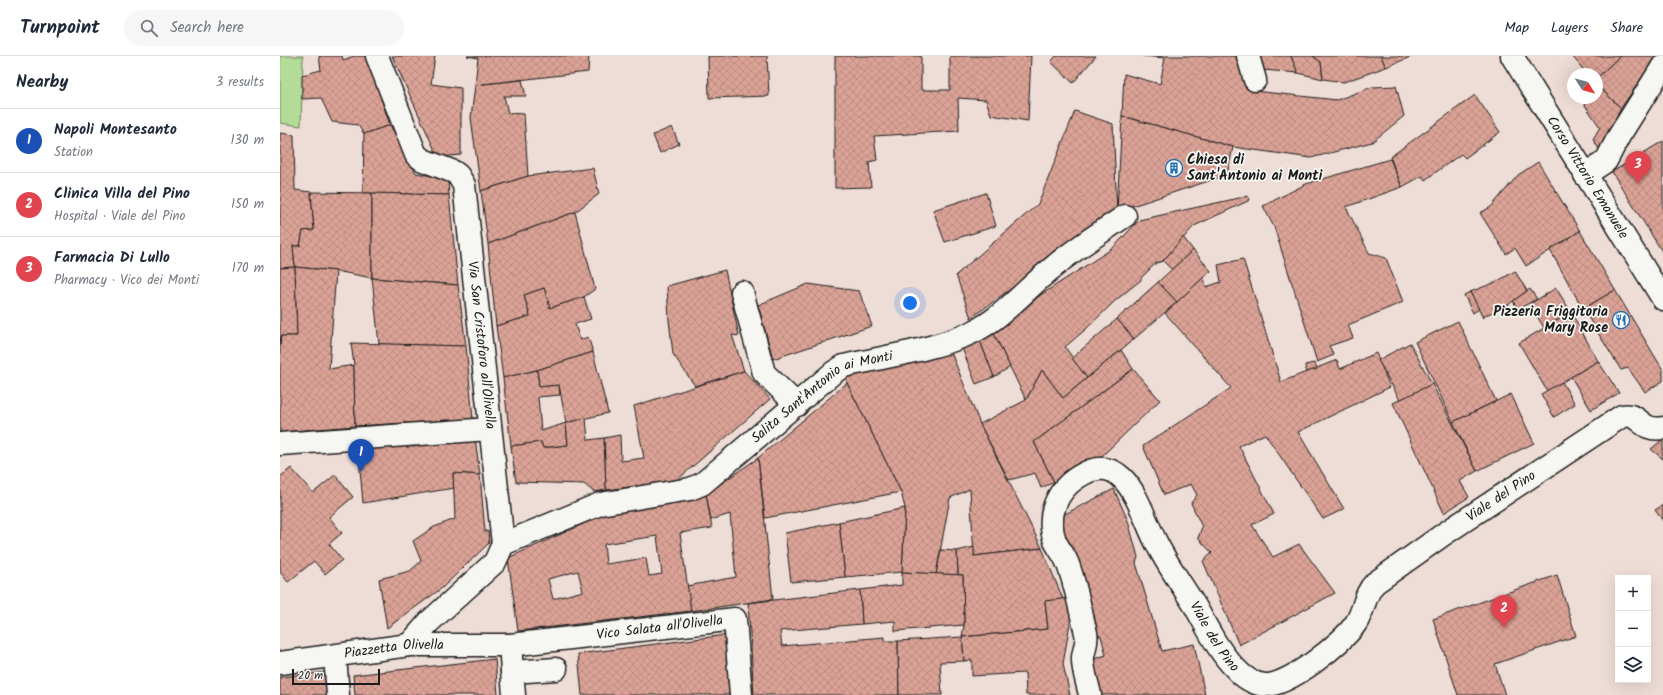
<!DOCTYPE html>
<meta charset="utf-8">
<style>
body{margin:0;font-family:Kalam,sans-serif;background:#f6f6f7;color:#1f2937}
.controls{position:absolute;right:12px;bottom:12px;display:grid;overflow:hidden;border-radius:0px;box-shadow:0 4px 16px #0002}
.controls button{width:36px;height:36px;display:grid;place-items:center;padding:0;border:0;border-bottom:1px solid #e0e1e3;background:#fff;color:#1f2937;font:20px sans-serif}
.compass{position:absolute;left:1287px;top:12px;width:36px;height:36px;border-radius:50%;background:#fff;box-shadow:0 4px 16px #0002;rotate:127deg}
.scale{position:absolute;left:12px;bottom:10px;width:88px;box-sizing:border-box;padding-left:4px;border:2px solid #1c1c1c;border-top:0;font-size:11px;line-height:14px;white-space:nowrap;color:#1c1c1c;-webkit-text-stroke:3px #f6f6f2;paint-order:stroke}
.you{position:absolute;left:630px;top:247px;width:14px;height:14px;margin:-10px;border:3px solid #fff;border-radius:50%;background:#1a73e8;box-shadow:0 0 0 6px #1a73e833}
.badge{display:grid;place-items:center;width:26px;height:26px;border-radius:50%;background:#1f6fb2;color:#fff;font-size:13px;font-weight:700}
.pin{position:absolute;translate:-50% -33px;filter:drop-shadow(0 1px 2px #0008)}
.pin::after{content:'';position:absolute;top:21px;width:14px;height:12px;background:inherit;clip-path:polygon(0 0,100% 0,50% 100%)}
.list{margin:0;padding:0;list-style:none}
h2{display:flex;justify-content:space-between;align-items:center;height:52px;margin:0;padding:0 16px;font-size:17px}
h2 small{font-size:13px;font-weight:400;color:#747a83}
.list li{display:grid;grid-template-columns:26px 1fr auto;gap:12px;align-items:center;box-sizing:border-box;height:64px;padding:0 16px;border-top:1px solid #e0e1e3}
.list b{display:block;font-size:15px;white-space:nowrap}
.list p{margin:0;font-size:13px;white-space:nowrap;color:#747a83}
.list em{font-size:13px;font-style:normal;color:#747a83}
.icon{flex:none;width:22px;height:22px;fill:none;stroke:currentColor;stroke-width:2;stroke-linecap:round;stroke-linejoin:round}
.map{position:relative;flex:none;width:1383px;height:639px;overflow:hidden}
header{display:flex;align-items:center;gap:24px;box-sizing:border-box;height:56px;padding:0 20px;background:#fff;border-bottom:1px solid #e0e1e3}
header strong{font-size:19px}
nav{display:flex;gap:22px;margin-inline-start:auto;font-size:14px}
.search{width:280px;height:36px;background:#f6f6f7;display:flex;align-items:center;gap:10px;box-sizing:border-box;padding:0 14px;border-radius:22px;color:#747a83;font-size:15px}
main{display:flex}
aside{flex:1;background:#fff}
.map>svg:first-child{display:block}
.green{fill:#b2dc98;stroke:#677c5a}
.building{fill:url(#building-cross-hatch);stroke:#1c1c1c;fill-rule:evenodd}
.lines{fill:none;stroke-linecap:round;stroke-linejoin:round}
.minor-casing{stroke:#1c1c1c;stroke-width:25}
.major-casing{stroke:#1c1c1c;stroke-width:25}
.minor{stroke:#f6f6f2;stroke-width:22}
.major{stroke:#f6f6f2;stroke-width:22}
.labels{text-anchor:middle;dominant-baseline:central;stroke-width:3.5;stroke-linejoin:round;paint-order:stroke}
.poi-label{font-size:14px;font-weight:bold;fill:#1c1c1c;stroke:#f6f6f2;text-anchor:start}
.street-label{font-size:14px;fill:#1c1c1c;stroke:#f6f6f2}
</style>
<header>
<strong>Turnpoint</strong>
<div class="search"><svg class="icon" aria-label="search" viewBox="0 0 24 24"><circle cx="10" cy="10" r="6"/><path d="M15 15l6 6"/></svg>Search here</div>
<nav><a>Map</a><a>Layers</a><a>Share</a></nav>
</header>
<main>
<aside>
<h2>Nearby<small>3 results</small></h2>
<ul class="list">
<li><span class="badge" style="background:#1a4fb4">1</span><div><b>Napoli Montesanto</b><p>Station</p></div><em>130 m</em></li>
<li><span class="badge" style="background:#e0444e">2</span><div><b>Clinica Villa del Pino</b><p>Hospital · Viale del Pino</p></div><em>150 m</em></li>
<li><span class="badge" style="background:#e0444e">3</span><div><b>Farmacia Di Lullo</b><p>Pharmacy · Vico dei Monti</p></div><em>170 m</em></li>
</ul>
</aside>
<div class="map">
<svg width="1383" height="639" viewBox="0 0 1383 639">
<defs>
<pattern id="building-cross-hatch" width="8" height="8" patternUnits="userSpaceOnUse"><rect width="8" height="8" fill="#dba296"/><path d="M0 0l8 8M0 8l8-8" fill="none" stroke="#bb8b81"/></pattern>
</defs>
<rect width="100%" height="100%" fill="#eeddd6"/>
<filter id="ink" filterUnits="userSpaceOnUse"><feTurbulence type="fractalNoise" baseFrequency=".025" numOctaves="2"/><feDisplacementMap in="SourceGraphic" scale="8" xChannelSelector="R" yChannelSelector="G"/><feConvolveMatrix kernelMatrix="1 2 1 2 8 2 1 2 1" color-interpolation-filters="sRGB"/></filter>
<g filter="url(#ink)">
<path class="green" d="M 0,0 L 23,0 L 21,70 L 0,67 Z"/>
<g class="building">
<path d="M 39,0 L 62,0 L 63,4 L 74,0 L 87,0 L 110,69 L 84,78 L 78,69 L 52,66 L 41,42 L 22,43 L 22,19 L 41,14 Z"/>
<path d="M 112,0 L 155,0 L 151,28 L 181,32 L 181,99 L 158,101 Z"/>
<path d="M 187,0 L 309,0 L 308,16 L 195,29 L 198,2 Z"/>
<path d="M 428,0 L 487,0 L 489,40 L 429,42 Z"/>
<path d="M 555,0 L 641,0 L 641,34 L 670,34 L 670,0 L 751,0 L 748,65 L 711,59 L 706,44 L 678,42 L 679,75 L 594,80 L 597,104 L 589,106 L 591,131 L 555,132 Z"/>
<path d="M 776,0 L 816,0 L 793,27 L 771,6 Z"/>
<path d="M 863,0 L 963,0 L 974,35 L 1057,44 L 1092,31 L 1116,30 L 1124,60 L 1092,86 L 1031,102 L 953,91 L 842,60 L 844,18 L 880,28 L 885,2 Z"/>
<path d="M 979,0 L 1011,0 L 1018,17 L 983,14 Z"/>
<path d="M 1011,0 L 1033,0 L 1041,6 L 1043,23 L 1018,17 Z"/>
<path d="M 1033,0 L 1101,0 L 1106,11 L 1064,26 L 1043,23 L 1041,6 Z"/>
<path d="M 1101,0 L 1133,0 L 1106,11 Z"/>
<path d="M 1292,0 L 1340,0 L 1317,22 L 1317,18 L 1307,18 Z"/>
<path d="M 1340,0 L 1377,0 L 1341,52 L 1317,29 L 1317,22 Z"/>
<path d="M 242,24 L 246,40 L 224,40 L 228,57 L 244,58 L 248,120 L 201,135 L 191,62 L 195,29 Z"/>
<path d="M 1317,29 L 1341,52 L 1320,95 L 1313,83 L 1320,71 L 1300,42 L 1317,42 Z"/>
<path d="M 1195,39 L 1220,76 L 1185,102 L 1181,98 L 1145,124 L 1142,120 L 1122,131 L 1110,101 Z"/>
<path d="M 795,55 L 833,68 L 837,155 L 691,262 L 676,219 L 758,148 Z"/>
<path d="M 842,60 L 953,91 L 947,119 L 837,155 Z"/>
<path d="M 110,69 L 136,117 L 168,123 L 169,139 L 83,137 L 84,78 Z"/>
<path d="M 392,71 L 399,88 L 380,97 L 373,79 Z"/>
<path d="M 0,77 L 14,79 L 15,134 L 31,136 L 34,174 L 23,175 L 20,190 L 13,190 L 15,211 L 0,212 Z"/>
<path d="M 1383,85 L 1383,197 L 1332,116 Z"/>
<path d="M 1110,103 L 1122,131 L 1066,151 L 1089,197 L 1106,202 L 1123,246 L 1068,269 L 1073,282 L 1049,290 L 1054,299 L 1037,306 L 994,171 L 983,150 L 1026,128 Z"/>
<path d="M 1258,106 L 1300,175 L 1246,210 L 1235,192 L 1226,198 L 1200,157 L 1211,151 L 1238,119 Z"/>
<path d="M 313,112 L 319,138 L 295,156 L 208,188 L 201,135 L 248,120 Z"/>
<path d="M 31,136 L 92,137 L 92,222 L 56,215 L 15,211 L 13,190 L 20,190 L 23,175 L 34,174 Z"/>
<path d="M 92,137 L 169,139 L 178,229 L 92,222 Z"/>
<path d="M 706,137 L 716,170 L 665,186 L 653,154 Z"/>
<path d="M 968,140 L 970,144 L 914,170 L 883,205 L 876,207 L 861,222 L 861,224 L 836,244 L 806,273 L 785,291 L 807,322 L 783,342 L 762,314 L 746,344 L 712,274 L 739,253 L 833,192 L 859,164 Z"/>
<path d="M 295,156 L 315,233 L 304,241 L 270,252 L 264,232 L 244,239 L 250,260 L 216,270 L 208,188 Z"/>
<path d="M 1300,175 L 1335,234 L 1303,253 L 1270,194 Z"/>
<path d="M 903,181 L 913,194 L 892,214 L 883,205 Z"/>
<path d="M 913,194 L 931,215 L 897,246 L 878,226 Z"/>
<path d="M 963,203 L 1001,326 L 1057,304 L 1060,313 L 1096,297 L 1110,331 L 1018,376 L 1064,453 L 1043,463 L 985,378 L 959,390 L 994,458 L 972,469 L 993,501 L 1019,488 L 1055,537 L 959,589 L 923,505 L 932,497 L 918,482 L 922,471 L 911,447 L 917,439 L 911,428 L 884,439 L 863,390 L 951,332 L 885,257 L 924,221 L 926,231 L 941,226 L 938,209 Z"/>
<path d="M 15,211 L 17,280 L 1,280 L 0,290 L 0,212 Z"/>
<path d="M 15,211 L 56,215 L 49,313 L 74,309 L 75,370 L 0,376 L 0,290 L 1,280 L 17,280 Z"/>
<path d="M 445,214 L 459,280 L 452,279 L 464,315 L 415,330 L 393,298 L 389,264 L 387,230 Z"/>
<path d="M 1235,215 L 1247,235 L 1225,251 L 1203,260 L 1203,262 L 1190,236 L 1216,226 Z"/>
<path d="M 92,222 L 178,229 L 186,290 L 99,288 Z"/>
<path d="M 878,226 L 897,246 L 854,283 L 837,263 Z"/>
<path d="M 528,228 L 579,235 L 592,270 L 493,303 L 478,249 Z"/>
<path d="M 264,232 L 270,252 L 304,241 L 311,263 L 295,268 L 300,284 L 308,281 L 313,296 L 257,314 L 223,322 L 216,270 L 250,260 L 244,239 Z"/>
<path d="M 1276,232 L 1291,256 L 1264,272 L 1250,248 Z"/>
<path d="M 1250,233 L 1257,243 L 1238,253 L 1233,245 Z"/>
<path d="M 1335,234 L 1383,314 L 1383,325 L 1365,336 L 1348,312 L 1341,314 L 1303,253 Z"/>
<path d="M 1190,236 L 1199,253 L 1193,257 L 1184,239 Z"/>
<path d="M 1291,256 L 1318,305 L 1267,335 L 1239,287 Z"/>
<path d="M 837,263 L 854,283 L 807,322 L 792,302 Z"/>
<path d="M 1178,265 L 1216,345 L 1173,366 L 1135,286 Z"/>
<path d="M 712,274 L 730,311 L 714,321 L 700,285 Z"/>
<path d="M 700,285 L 714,321 L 696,328 L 682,292 Z"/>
<path d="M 71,287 L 186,290 L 193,363 L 75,370 L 74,309 Z"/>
<path d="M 1130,287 L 1152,328 L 1120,344 L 1098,304 Z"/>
<path d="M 670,294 L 700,368 L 762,492 L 694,500 L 690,433 L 670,442 L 656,518 L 622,516 L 625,452 L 621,436 L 567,327 L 566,319 Z"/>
<path d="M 841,294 L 853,313 L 754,386 L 774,426 L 761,432 L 755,417 L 729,424 L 700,368 L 746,344 L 762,314 L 783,342 Z"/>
<path d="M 313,296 L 328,357 L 286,367 L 279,329 L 259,331 L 257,314 Z"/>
<path d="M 1318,305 L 1339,337 L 1311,354 L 1291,321 Z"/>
<path d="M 1034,307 L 1037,313 L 1026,316 L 1025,309 Z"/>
<path d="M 853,313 L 880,344 L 822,400 L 774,426 L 754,386 Z"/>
<path d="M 257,314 L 259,331 L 279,329 L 280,339 L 258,341 L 261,375 L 286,367 L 288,389 L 263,392 L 261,386 L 231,390 L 223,322 Z"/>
<path d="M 464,315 L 490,343 L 396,425 L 326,434 L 324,382 L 340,379 L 341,405 L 364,402 L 354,350 Z"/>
<path d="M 1282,326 L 1295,348 L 1274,361 L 1261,338 Z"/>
<path d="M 567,327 L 621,436 L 485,462 L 478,402 Z"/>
<path d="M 1152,328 L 1197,415 L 1180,425 L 1189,441 L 1164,457 L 1113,347 Z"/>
<path d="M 1231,338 L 1254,387 L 1197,415 L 1173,366 Z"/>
<path d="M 306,362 L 308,384 L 324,382 L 326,434 L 314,436 L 304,428 L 236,426 L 231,390 L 261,386 L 263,392 L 288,389 L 286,367 Z"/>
<path d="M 195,382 L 200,419 L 173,417 L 174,432 L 83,447 L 78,391 Z"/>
<path d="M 1383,383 L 1383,403 L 1371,393 Z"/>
<path d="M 478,402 L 493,543 L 411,555 L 407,530 L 456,521 L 450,458 L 431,464 L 426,438 Z"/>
<path d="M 11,412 L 33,437 L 55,419 L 73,441 L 49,461 L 62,477 L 49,488 L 62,504 L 45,518 L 34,505 L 8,526 L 0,516 L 0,421 Z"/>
<path d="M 173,417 L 200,419 L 205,476 L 208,475 L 209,487 L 162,532 L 107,572 L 99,523 L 130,515 L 141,505 L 133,485 L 154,471 L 175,463 Z"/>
<path d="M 834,433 L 848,465 L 858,501 L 856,507 L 882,595 L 914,588 L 925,639 L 818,639 L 811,604 L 826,599 L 821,580 L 815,580 L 782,479 L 783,459 Z"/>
<path d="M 426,438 L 432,472 L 400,477 L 411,555 L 238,575 L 228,502 L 332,455 ZM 377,480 L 382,518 L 369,520 L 366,502 L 326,508 L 324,488 ZM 298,515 L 303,535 L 273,543 L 268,523 Z"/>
<path d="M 1383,449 L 1383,465 L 1375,454 Z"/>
<path d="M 625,452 L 622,516 L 565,521 L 559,466 Z"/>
<path d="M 559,466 L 565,521 L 511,526 L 505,477 Z"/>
<path d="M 694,491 L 694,500 L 762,492 L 783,543 L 765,545 L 768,573 L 682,581 L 684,569 L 683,519 L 678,519 L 677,495 Z"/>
<path d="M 661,494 L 677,495 L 678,519 L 656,518 Z"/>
<path d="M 622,516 L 683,519 L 684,569 L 615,575 L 615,565 L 582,568 L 580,534 L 622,529 Z"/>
<path d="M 1277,519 L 1296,580 L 1215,608 L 1225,639 L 1178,639 L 1153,563 Z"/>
<path d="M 580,534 L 582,568 L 500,575 L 502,590 L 604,581 L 604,585 L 618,585 L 619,639 L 474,639 L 468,547 Z"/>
<path d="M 789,542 L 791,561 L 783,608 L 790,639 L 746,639 L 745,617 L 692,620 L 692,604 L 684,605 L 682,581 L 768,573 L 765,545 Z"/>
<path d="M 446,579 L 449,639 L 302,639 L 298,598 Z"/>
<path d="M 682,581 L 684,605 L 660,606 L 662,639 L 619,639 L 618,585 Z"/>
<path d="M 215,603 L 218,639 L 75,639 L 73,619 Z"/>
<path d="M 46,616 L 48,639 L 0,639 L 0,621 Z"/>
</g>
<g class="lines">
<g class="minor-casing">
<g id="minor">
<path id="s1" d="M 97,0 L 136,99 L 143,104 L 174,116 L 178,119 L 184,129 L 223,488"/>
<path d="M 968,0 L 975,24"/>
<path d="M 1305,119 L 1326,105 L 1339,80 L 1383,10"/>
<path d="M 462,236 L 484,317 L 517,349"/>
<path d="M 0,388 L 210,373"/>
<path id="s2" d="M 223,488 L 320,448 L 410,433 L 422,428 L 554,316 L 564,310 C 604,301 658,293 693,276 C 722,262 746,233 771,213 C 794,193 820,177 845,160"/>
<path d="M 129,589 L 149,566 L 215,506 L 223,488"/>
<path d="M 230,589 L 234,639"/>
<path d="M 55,600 L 58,639"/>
<path id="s3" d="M 0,607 L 129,589 L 230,589 L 455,563 L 461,639"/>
<path d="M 232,616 L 276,613"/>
<path id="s4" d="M 810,639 C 808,628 802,613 803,601 C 804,593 808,585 806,577 C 800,554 796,528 787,506 C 784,498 778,492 775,485 C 766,460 776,435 798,421 C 846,390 860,455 875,484 C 886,507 902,529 915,550 C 927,571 938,595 955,612 C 963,621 973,628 985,629 C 1007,631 1064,586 1076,567 C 1085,553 1084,538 1095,527 L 1164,478 L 1342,360 C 1361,356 1359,376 1383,372"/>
</g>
</g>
<g class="major-casing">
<g id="major">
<path id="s5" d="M 1232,0 L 1383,243"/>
</g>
</g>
<use href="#minor" class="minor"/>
<use href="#major" class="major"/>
</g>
</g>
<defs>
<g id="building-ring" transform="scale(0.9)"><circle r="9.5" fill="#f6f6f2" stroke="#1f6fb2" stroke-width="1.5"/><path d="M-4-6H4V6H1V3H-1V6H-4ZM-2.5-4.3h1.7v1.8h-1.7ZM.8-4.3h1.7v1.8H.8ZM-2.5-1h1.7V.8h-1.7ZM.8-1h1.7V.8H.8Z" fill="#1f6fb2"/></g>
<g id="restaurant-ring" transform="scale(0.9)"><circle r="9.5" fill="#f6f6f2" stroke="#1f6fb2" stroke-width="1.5"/><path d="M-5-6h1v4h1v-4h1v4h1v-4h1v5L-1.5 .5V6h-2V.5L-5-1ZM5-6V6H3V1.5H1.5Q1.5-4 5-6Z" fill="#1f6fb2"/></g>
</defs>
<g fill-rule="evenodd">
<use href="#building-ring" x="894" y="112"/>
<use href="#restaurant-ring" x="1341" y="264"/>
</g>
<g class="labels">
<g class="poi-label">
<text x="907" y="104">Chiesa di<tspan x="907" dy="16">Sant'Antonio ai Monti</tspan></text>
<text x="1328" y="256" text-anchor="end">Pizzeria Friggitoria<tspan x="1328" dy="16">Mary Rose</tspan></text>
</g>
<g class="street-label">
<text stroke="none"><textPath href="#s5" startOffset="143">Corso Vittorio Emanuele</textPath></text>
<text stroke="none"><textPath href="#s1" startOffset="326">Via San Cristoforo all'Olivella</textPath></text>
<text stroke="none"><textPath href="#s2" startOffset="360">Salita Sant'Antonio ai Monti</textPath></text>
<text stroke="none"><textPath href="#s4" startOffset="850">Viale del Pino</textPath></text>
<text stroke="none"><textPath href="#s3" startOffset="382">Vico Salata all'Olivella</textPath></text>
<text stroke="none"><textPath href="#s4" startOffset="467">Viale del Pino</textPath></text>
<text stroke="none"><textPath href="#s3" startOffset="115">Piazzetta Olivella</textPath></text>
</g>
</g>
</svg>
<div class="controls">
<button>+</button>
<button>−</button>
<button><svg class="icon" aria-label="layers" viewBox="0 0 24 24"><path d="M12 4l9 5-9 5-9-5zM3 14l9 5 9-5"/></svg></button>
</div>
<svg class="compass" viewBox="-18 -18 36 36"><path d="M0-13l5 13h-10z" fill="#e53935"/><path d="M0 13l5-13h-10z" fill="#747a83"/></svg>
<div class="scale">20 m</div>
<div class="you"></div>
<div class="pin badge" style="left:81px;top:416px;background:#1a4fb4">1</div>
<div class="pin badge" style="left:1224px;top:572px;background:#e0444e">2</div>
<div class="pin badge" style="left:1358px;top:128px;background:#e0444e">3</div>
</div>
</main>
